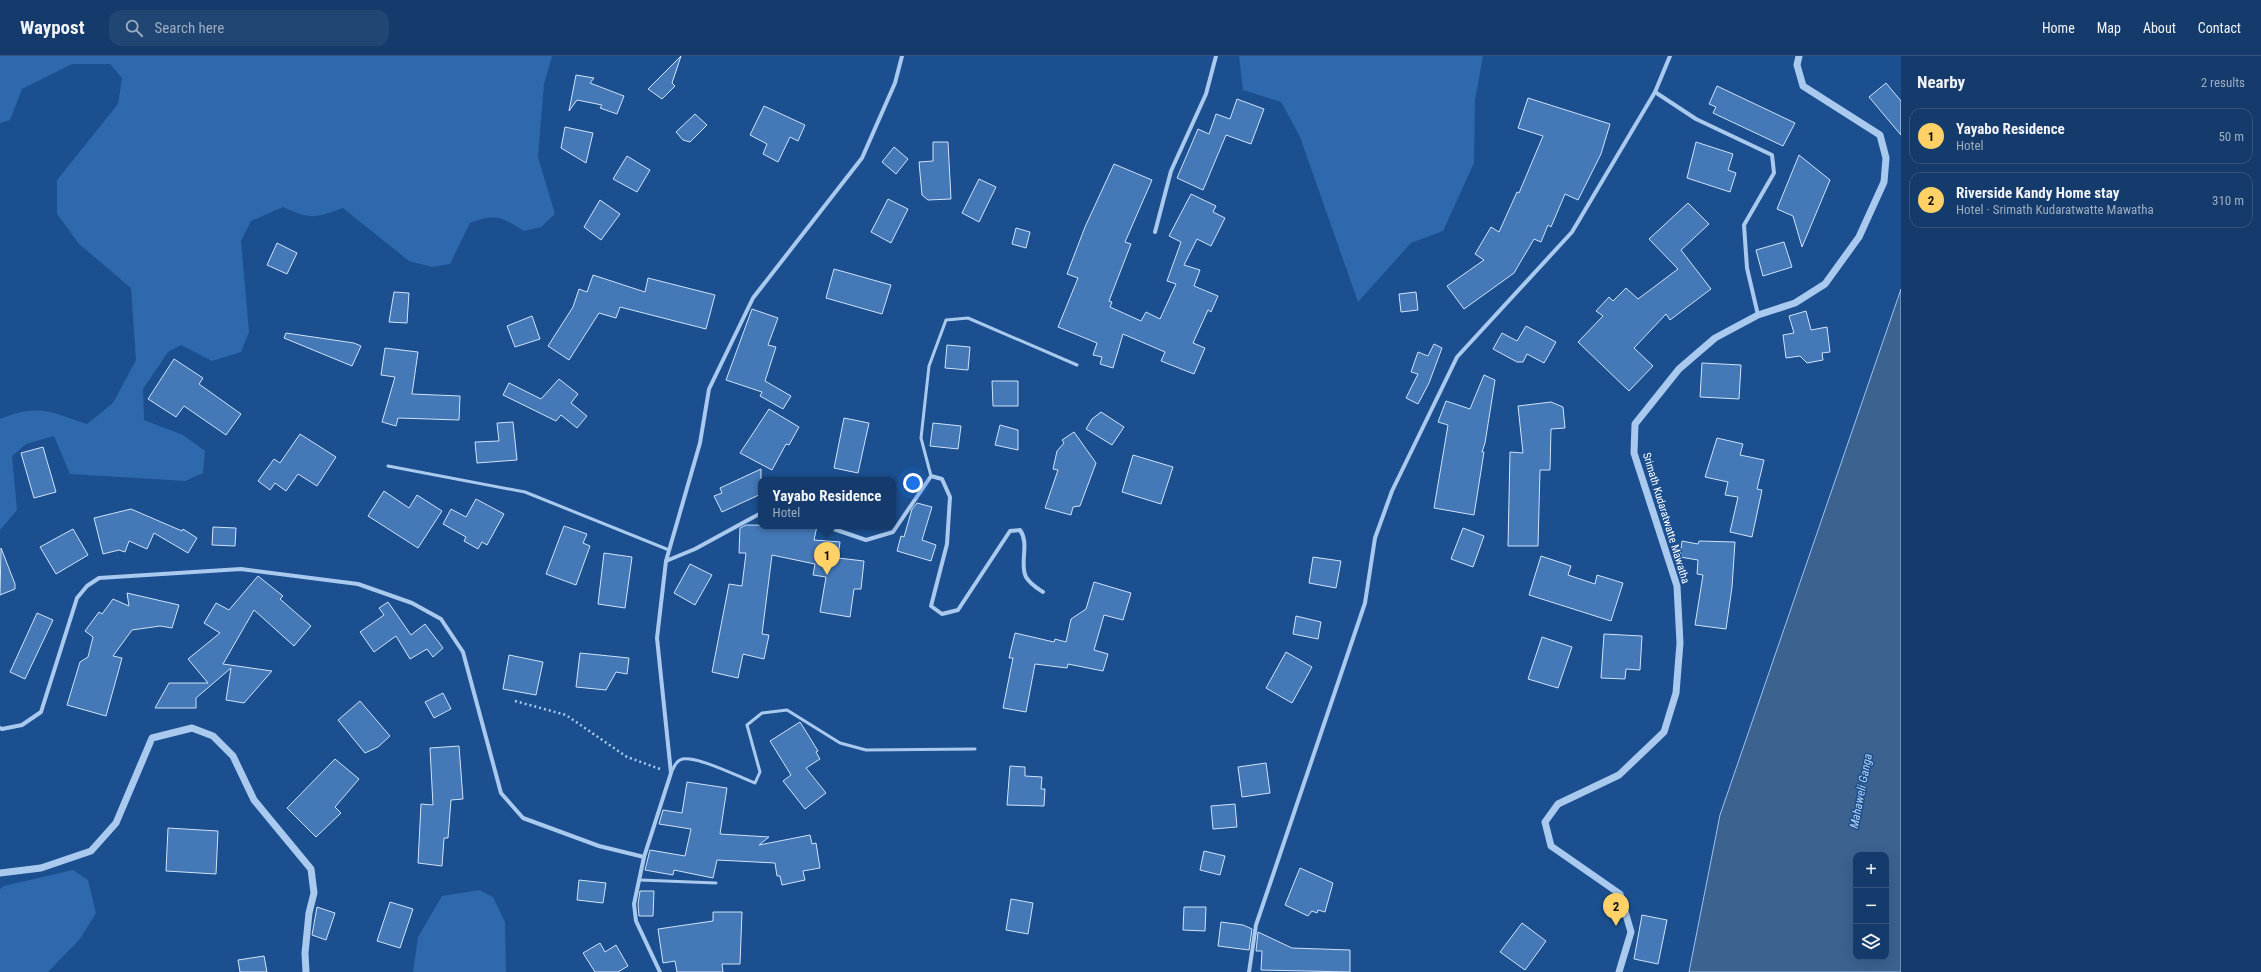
<!DOCTYPE html>
<meta charset="utf-8">
<style>
body{margin:0;font-family:"Roboto Condensed",sans-serif;background:#214673;color:#f1f3f6}
.controls{position:absolute;right:12px;bottom:12px;display:grid;overflow:hidden;border-radius:8px;box-shadow:0 4px 16px #0002}
.controls button{width:36px;height:36px;display:grid;place-items:center;padding:0;border:0;border-bottom:1px solid #33557e;background:#143b6b;color:#f1f3f6;font:20px sans-serif}
.you{position:absolute;left:913px;top:427px;width:14px;height:14px;margin:-10px;border:3px solid #fff;border-radius:50%;background:#1a73e8;box-shadow:0 0 0 6px #1a73e833}
.badge{display:grid;place-items:center;width:26px;height:26px;border-radius:50%;background:#ffd166;color:#111;font-size:13px;font-weight:700}
.pin{position:absolute;translate:-50% -33px;filter:drop-shadow(0 1px 2px #0008)}
.pin::after{content:'';position:absolute;top:21px;width:14px;height:12px;background:inherit;clip-path:polygon(0 0,100% 0,50% 100%)}
.popup{position:absolute;left:758px;top:421px;width:138px;height:52px;box-sizing:border-box;display:grid;place-content:center;border-radius:8px;background:#143b6b;filter:drop-shadow(0 1px 3px #0005);font-size:13px;white-space:nowrap;color:#9dadc1}
.popup b{font-size:15px;color:#f1f3f6}
.popup::after{content:'';position:absolute;left:50%;top:100%;margin-left:-8px;border:8px solid transparent;border-top-color:#143b6b}
.list{margin:0;padding:0;list-style:none}
h2{display:flex;justify-content:space-between;align-items:center;height:52px;margin:0;padding:0 16px;font-size:17px}
h2 small{font-size:13px;font-weight:400;color:#9dadc1}
.list li{display:grid;grid-template-columns:26px 1fr auto;gap:12px;align-items:center;box-sizing:border-box;height:56px;margin:0 8px 8px;padding:0 8px;border:1px solid #33557e;border-radius:12px}
.list b{display:block;font-size:15px;white-space:nowrap}
.list p{margin:0;font-size:13px;white-space:nowrap;color:#9dadc1}
.list em{font-size:13px;font-style:normal;color:#9dadc1}
.icon{flex:none;width:22px;height:22px;fill:none;stroke:currentColor;stroke-width:2;stroke-linecap:round;stroke-linejoin:round}
.map{position:relative;flex:none;width:1901px;height:916px;overflow:hidden}
header{display:flex;align-items:center;gap:24px;box-sizing:border-box;height:56px;padding:0 20px;background:#143b6b;border-bottom:1px solid #33557e}
header strong{font-size:19px}
nav{display:flex;gap:22px;margin-inline-start:auto;font-size:14px}
.search{width:280px;height:36px;background:#214673;display:flex;align-items:center;gap:10px;box-sizing:border-box;padding:0 14px;border-radius:12px;color:#9dadc1;font-size:15px}
main{display:flex}
aside{flex:1;background:#143b6b}
.map>svg:first-child{display:block}
.green{fill:#2e69ad}
.water{fill:#3c6290;stroke:#9cc4f0;fill-rule:evenodd}
.building{fill:#4478b7;stroke:#cfe3fa}
.lines{fill:none;stroke-linecap:round;stroke-linejoin:round}
.path{stroke:#a9c9ee;stroke-width:2.5;stroke-dasharray:2 3;stroke-linecap:butt}
.service{stroke:#a9c9ee;stroke-width:3}
.minor{stroke:#a9c9ee;stroke-width:4}
.tertiary{stroke:#a9c9ee;stroke-width:7}
.labels{text-anchor:middle;dominant-baseline:central;stroke-width:3;stroke-linejoin:round;paint-order:stroke}
.street-label{font-size:11px;fill:#fff;stroke:#1b4f8f}
.water-label{font-size:12px;font-style:italic;fill:#b5d3f5;stroke:#1b4f8f}
</style>
<header>
<strong>Waypost</strong>
<div class="search"><svg class="icon" aria-label="search" viewBox="0 0 24 24"><circle cx="10" cy="10" r="6"/><path d="M15 15l6 6"/></svg>Search here</div>
<nav><a>Home</a><a>Map</a><a>About</a><a>Contact</a></nav>
</header>
<main>
<div class="map">
<svg width="1901" height="916" viewBox="0 0 1901 916">
<rect width="100%" height="100%" fill="#1b4f8f"/>
<g class="green">
<path d="M 0,0 L 552,0 L 544,28 L 538,101 L 555,158 L 541,171 L 524,175 C 501,161 496,157 470,167 L 450,208 L 432,211 L 409,205 L 343,152 C 315,162 311,164 283,151 L 251,165 L 241,185 L 249,276 L 241,296 L 212,305 L 181,289 L 168,296 L 143,333 L 144,364 L 183,379 L 205,395 L 203,417 L 185,425 L 70,418 L 54,380 L 26,388 L 12,400 L 17,454 L 0,474 L 0,363 C 38,347 51,356 87,368 L 113,347 L 136,304 L 131,232 L 79,188 L 57,158 L 57,124 L 118,48 L 122,22 L 110,8 L 72,8 L 22,33 L 10,64 L 0,67 Z"/>
<path d="M 1239,0 L 1483,0 L 1475,44 L 1474,107 L 1443,175 L 1411,187 L 1358,246 L 1300,81 L 1281,46 L 1243,34 Z"/>
<path d="M 73,814 L 88,824 L 96,857 L 80,883 L 48,916 L 0,916 L 0,833 L 4,830 Z"/>
<path d="M 479,834 L 493,841 L 505,866 L 506,916 L 413,916 L 418,881 L 442,840 Z"/>
</g>
<path class="water" d="M 1901,233 L 1901,916 L 1689,916 L 1720,759 ZM 1856,799 L 1886,799 L 1886,901 L 1856,901 Z"/>
<g class="building">
<path d="M 681,0 L 672,27 L 675,30 L 662,43 L 648,33 Z"/>
<path d="M 576,19 L 594,22 L 590,27 L 624,40 L 617,58 L 600,52 L 602,49 L 577,44 L 569,55 Z"/>
<path d="M 1886,27 L 1901,45 L 1901,79 L 1869,41 Z"/>
<path d="M 1717,30 L 1795,67 L 1783,90 L 1713,57 L 1716,51 L 1709,48 Z"/>
<path d="M 1528,42 L 1610,68 L 1601,98 L 1578,144 L 1565,138 L 1551,171 L 1548,169 L 1541,186 L 1534,183 L 1514,217 L 1464,253 L 1447,230 L 1484,204 L 1475,198 L 1491,171 L 1499,176 L 1517,136 L 1519,137 L 1543,80 L 1518,72 Z"/>
<path d="M 1237,43 L 1264,53 L 1251,88 L 1226,79 L 1203,134 L 1177,122 L 1198,73 L 1209,78 L 1216,58 L 1230,63 Z"/>
<path d="M 764,50 L 805,69 L 798,85 L 790,81 L 778,106 L 763,98 L 767,88 L 750,79 Z"/>
<path d="M 695,58 L 707,69 L 690,86 L 683,84 L 676,76 Z"/>
<path d="M 565,71 L 593,77 L 586,107 L 561,92 Z"/>
<path d="M 933,86 L 948,86 L 951,143 L 928,144 L 922,139 L 919,106 L 933,105 Z"/>
<path d="M 1696,86 L 1733,98 L 1728,114 L 1736,117 L 1730,136 L 1687,122 Z"/>
<path d="M 894,91 L 908,103 L 896,118 L 882,106 Z"/>
<path d="M 1799,99 L 1830,124 L 1802,191 L 1793,160 L 1777,153 Z"/>
<path d="M 627,100 L 650,114 L 637,136 L 613,123 Z"/>
<path d="M 1114,108 L 1152,124 L 1125,186 L 1131,188 L 1109,245 L 1112,246 L 1110,251 L 1141,265 L 1146,256 L 1160,263 L 1176,228 L 1167,225 L 1181,186 L 1169,180 L 1191,138 L 1216,150 L 1213,156 L 1225,162 L 1211,190 L 1197,183 L 1184,209 L 1200,214 L 1194,230 L 1218,240 L 1211,256 L 1208,254 L 1193,287 L 1205,292 L 1194,318 L 1161,305 L 1165,296 L 1123,278 L 1113,312 L 1100,308 L 1102,301 L 1093,299 L 1097,287 L 1058,271 L 1078,222 L 1067,218 L 1085,171 Z"/>
<path d="M 979,123 L 996,131 L 979,166 L 962,157 Z"/>
<path d="M 888,143 L 908,153 L 891,187 L 871,176 Z"/>
<path d="M 600,144 L 620,158 L 601,184 L 584,171 Z"/>
<path d="M 1688,147 L 1709,168 L 1681,194 L 1711,233 L 1670,264 L 1666,258 L 1634,292 L 1653,310 L 1629,335 L 1578,286 L 1603,260 L 1596,255 L 1609,241 L 1613,245 L 1626,232 L 1638,243 L 1678,213 L 1649,183 Z"/>
<path d="M 1016,172 L 1030,176 L 1026,192 L 1012,188 Z"/>
<path d="M 1784,186 L 1792,211 L 1763,220 L 1756,194 Z"/>
<path d="M 277,187 L 297,197 L 287,218 L 267,209 Z"/>
<path d="M 834,213 L 891,229 L 882,258 L 826,242 Z"/>
<path d="M 593,219 L 645,236 L 648,222 L 715,239 L 706,273 L 620,251 L 616,262 L 599,257 L 569,304 L 548,290 L 573,251 L 579,233 L 587,236 Z"/>
<path d="M 394,236 L 409,237 L 407,267 L 389,266 Z"/>
<path d="M 1416,236 L 1418,254 L 1401,256 L 1399,238 Z"/>
<path d="M 752,253 L 778,262 L 768,289 L 776,291 L 765,325 L 791,340 L 783,353 L 760,340 L 762,336 L 726,324 Z"/>
<path d="M 1806,255 L 1811,274 L 1827,271 L 1830,296 L 1822,297 L 1823,304 L 1807,307 L 1800,300 L 1786,302 L 1783,279 L 1794,277 L 1789,260 Z"/>
<path d="M 532,260 L 540,283 L 515,291 L 507,270 Z"/>
<path d="M 1526,270 L 1556,286 L 1544,307 L 1527,298 L 1523,306 L 1517,306 L 1493,293 L 1502,277 L 1517,285 Z"/>
<path d="M 286,277 L 354,287 L 361,290 L 352,310 L 284,282 Z"/>
<path d="M 1434,288 L 1442,292 L 1429,327 L 1418,348 L 1406,342 L 1418,318 L 1411,316 L 1418,296 L 1428,300 Z"/>
<path d="M 947,289 L 970,291 L 968,314 L 945,312 Z"/>
<path d="M 385,292 L 418,296 L 412,338 L 460,340 L 459,364 L 398,362 L 396,370 L 382,366 L 395,321 L 381,319 Z"/>
<path d="M 174,303 L 203,322 L 199,328 L 241,358 L 226,379 L 184,350 L 176,361 L 148,343 Z"/>
<path d="M 1702,307 L 1741,309 L 1739,343 L 1700,341 Z"/>
<path d="M 1484,319 L 1495,324 L 1485,387 L 1482,396 L 1484,396 L 1474,459 L 1434,452 L 1448,369 L 1438,366 L 1446,345 L 1470,353 Z"/>
<path d="M 559,323 L 578,338 L 571,347 L 587,360 L 577,372 L 561,359 L 556,365 L 503,339 L 509,327 L 541,343 Z"/>
<path d="M 992,325 L 1018,325 L 1018,350 L 993,350 Z"/>
<path d="M 1551,346 L 1563,351 L 1565,372 L 1551,373 L 1550,414 L 1540,414 L 1538,490 L 1508,490 L 1510,396 L 1523,397 L 1518,350 Z"/>
<path d="M 769,353 L 799,371 L 789,389 L 786,388 L 772,414 L 740,397 Z"/>
<path d="M 1101,356 L 1124,371 L 1112,389 L 1086,373 L 1092,363 Z"/>
<path d="M 844,362 L 869,367 L 858,417 L 834,412 Z"/>
<path d="M 513,366 L 517,404 L 477,407 L 475,386 L 499,385 L 497,367 Z"/>
<path d="M 933,367 L 961,370 L 958,393 L 930,390 Z"/>
<path d="M 1000,369 L 1018,374 L 1018,394 L 995,389 Z"/>
<path d="M 1074,376 L 1096,407 L 1080,450 L 1073,451 L 1071,459 L 1045,452 L 1058,414 L 1053,413 L 1057,395 L 1064,387 L 1062,384 Z"/>
<path d="M 300,378 L 336,401 L 317,430 L 298,418 L 286,435 L 275,427 L 270,434 L 258,425 L 274,403 L 280,407 Z"/>
<path d="M 1717,382 L 1743,388 L 1740,399 L 1764,404 L 1757,433 L 1762,434 L 1752,481 L 1730,476 L 1738,441 L 1725,439 L 1728,426 L 1705,421 Z"/>
<path d="M 43,391 L 56,436 L 34,442 L 21,397 Z"/>
<path d="M 1133,399 L 1173,411 L 1161,448 L 1122,436 Z"/>
<path d="M 761,413 L 761,438 L 722,456 L 714,440 L 722,437 L 720,432 Z"/>
<path d="M 384,435 L 409,452 L 417,439 L 442,455 L 418,492 L 368,460 Z"/>
<path d="M 476,443 L 504,458 L 487,489 L 482,486 L 478,493 L 464,485 L 466,481 L 443,468 L 451,453 L 466,461 Z"/>
<path d="M 917,447 L 932,451 L 922,484 L 936,489 L 931,505 L 897,495 L 901,480 L 904,481 L 912,453 Z"/>
<path d="M 131,453 L 182,475 L 183,473 L 197,482 L 188,497 L 154,477 L 147,493 L 129,485 L 125,496 L 119,494 L 103,498 L 94,462 Z"/>
<path d="M 746,469 L 817,470 L 814,484 L 840,486 L 838,502 L 864,505 L 861,533 L 854,533 L 850,561 L 820,556 L 826,521 L 813,519 L 815,508 L 772,499 L 762,578 L 769,579 L 764,603 L 743,598 L 738,622 L 712,616 L 729,528 L 742,530 L 746,497 L 739,497 L 740,472 Z"/>
<path d="M 564,470 L 587,478 L 583,487 L 590,490 L 576,529 L 546,518 Z"/>
<path d="M 213,471 L 236,472 L 235,490 L 212,489 Z"/>
<path d="M 1463,472 L 1484,480 L 1473,511 L 1451,503 Z"/>
<path d="M 73,473 L 88,499 L 56,518 L 40,491 Z"/>
<path d="M 1682,485 L 1698,488 L 1699,485 L 1735,486 L 1732,531 L 1726,573 L 1695,569 L 1703,519 L 1697,518 L 1698,504 L 1680,501 Z"/>
<path d="M 1,492 L 15,528 L 15,533 L 0,539 Z"/>
<path d="M 604,497 L 632,501 L 625,552 L 598,548 Z"/>
<path d="M 1541,500 L 1571,510 L 1568,519 L 1595,528 L 1597,519 L 1623,527 L 1611,565 L 1529,539 Z"/>
<path d="M 1313,501 L 1341,505 L 1336,532 L 1309,527 Z"/>
<path d="M 690,508 L 712,519 L 695,549 L 674,537 Z"/>
<path d="M 258,520 L 283,540 L 280,543 L 311,570 L 294,590 L 254,554 L 223,608 L 272,615 L 244,647 L 226,644 L 231,612 L 196,642 L 196,652 L 155,652 L 169,627 L 208,627 L 188,603 L 220,577 L 204,567 L 216,547 L 229,554 Z"/>
<path d="M 1094,526 L 1131,537 L 1123,564 L 1104,559 L 1094,594 L 1108,598 L 1103,615 L 1068,608 L 1067,612 L 1035,608 L 1026,656 L 1003,652 L 1013,602 L 1009,602 L 1015,577 L 1054,586 L 1055,583 L 1066,586 L 1071,563 L 1086,553 Z"/>
<path d="M 127,537 L 179,549 L 172,572 L 160,570 L 132,574 L 113,600 L 122,602 L 106,660 L 67,649 L 80,606 L 88,601 L 93,581 L 85,575 L 99,556 L 102,558 L 113,543 L 129,550 Z"/>
<path d="M 388,546 L 411,579 L 425,568 L 443,592 L 433,601 L 427,593 L 410,603 L 396,580 L 374,596 L 360,576 L 384,559 L 379,552 Z"/>
<path d="M 37,557 L 53,564 L 25,623 L 10,616 Z"/>
<path d="M 1296,560 L 1321,566 L 1318,583 L 1293,578 Z"/>
<path d="M 1604,578 L 1642,580 L 1640,614 L 1626,613 L 1625,623 L 1601,622 Z"/>
<path d="M 1542,581 L 1572,591 L 1558,632 L 1528,623 Z"/>
<path d="M 1286,596 L 1312,611 L 1292,647 L 1266,632 Z"/>
<path d="M 580,597 L 629,602 L 627,618 L 616,616 L 606,634 L 576,631 Z"/>
<path d="M 509,599 L 543,606 L 536,639 L 503,633 Z"/>
<path d="M 443,637 L 451,653 L 434,662 L 425,646 Z"/>
<path d="M 360,645 L 390,680 L 378,691 L 365,697 L 338,664 Z"/>
<path d="M 800,666 L 818,695 L 816,696 L 820,703 L 806,712 L 826,737 L 805,753 L 783,725 L 791,719 L 770,685 Z"/>
<path d="M 459,690 L 463,743 L 451,744 L 448,782 L 444,782 L 442,810 L 418,807 L 421,748 L 433,749 L 430,692 Z"/>
<path d="M 335,703 L 359,723 L 335,751 L 341,757 L 316,781 L 287,752 Z"/>
<path d="M 1266,707 L 1270,737 L 1242,741 L 1238,711 Z"/>
<path d="M 1010,710 L 1025,711 L 1025,720 L 1042,721 L 1041,733 L 1045,733 L 1044,750 L 1007,749 Z"/>
<path d="M 687,726 L 727,732 L 720,778 L 769,781 L 759,789 L 810,779 L 812,788 L 816,787 L 820,812 L 803,815 L 805,824 L 782,829 L 780,820 L 777,820 L 775,807 L 717,804 L 713,822 L 674,814 L 673,819 L 645,814 L 650,794 L 685,800 L 691,773 L 659,768 L 663,754 L 682,757 Z"/>
<path d="M 1235,748 L 1237,771 L 1213,773 L 1211,750 Z"/>
<path d="M 168,772 L 218,775 L 216,818 L 166,815 Z"/>
<path d="M 1204,795 L 1225,800 L 1220,819 L 1200,814 Z"/>
<path d="M 1300,812 L 1333,827 L 1325,856 L 1318,854 L 1317,857 L 1312,855 L 1308,860 L 1285,849 Z"/>
<path d="M 579,824 L 606,827 L 603,847 L 577,844 Z"/>
<path d="M 640,835 L 654,835 L 653,860 L 639,860 L 638,848 Z"/>
<path d="M 1011,843 L 1033,847 L 1028,878 L 1006,874 Z"/>
<path d="M 390,846 L 413,853 L 400,892 L 377,885 Z"/>
<path d="M 317,851 L 335,857 L 326,884 L 312,879 Z"/>
<path d="M 1184,851 L 1206,851 L 1205,875 L 1183,874 Z"/>
<path d="M 713,856 L 742,856 L 740,908 L 722,908 L 723,916 L 677,916 L 675,905 L 663,907 L 658,873 L 713,865 Z"/>
<path d="M 1642,859 L 1667,864 L 1658,908 L 1634,903 Z"/>
<path d="M 1221,866 L 1243,869 L 1252,873 L 1249,894 L 1218,890 Z"/>
<path d="M 1522,867 L 1546,885 L 1525,914 L 1500,896 Z"/>
<path d="M 1258,876 L 1292,892 L 1350,894 L 1350,916 L 1261,914 L 1262,895 L 1256,895 Z"/>
<path d="M 600,887 L 605,896 L 616,889 L 628,910 L 618,916 L 595,916 L 583,897 Z"/>
<path d="M 264,900 L 267,916 L 240,916 L 238,904 Z"/>
</g>
<g class="lines">
<path class="path" d="M 515,645 L 566,659 L 627,701 L 660,713"/>
<g class="service">
<path d="M 388,410 L 525,436 L 669,494"/>
<path d="M 931,420 L 921,382 L 929,310 L 946,264 L 968,262 L 1077,309"/>
<path d="M 671,717 C 674,712 675,706 680,704 C 692,697 741,722 755,727 L 760,716 L 747,669 L 762,657 L 787,654 L 840,687 L 866,694 L 975,693"/>
<path d="M 640,824 L 716,827"/>
</g>
<g class="minor">
<path d="M 1655,36 L 1696,63 L 1772,99 L 1774,117 L 1744,169 L 1747,212 L 1758,259"/>
<path d="M 1155,176 L 1171,115 L 1206,38 L 1216,0"/>
<path d="M 825,470 L 866,484 L 893,476 L 931,420 L 942,423 L 950,441 L 947,488 L 931,550 L 942,558 L 958,554 L 1010,475 L 1020,474 C 1030,488 1019,507 1026,521 C 1030,528 1037,532 1043,536"/>
<path d="M 666,505 L 695,493 L 761,457"/>
<path d="M 0,672 L 2,673 L 22,669 L 41,656 L 77,542 L 87,530 L 99,522 L 241,513 L 358,528 L 412,547 L 441,563 L 463,596 L 501,737 L 523,762 L 599,790 L 644,801"/>
<path d="M 660,916 L 636,865 L 634,848 L 644,801 L 671,717 L 657,582 L 666,505 L 700,387 L 709,333 L 753,242 L 862,102 L 895,27 L 902,0"/>
<path d="M 1249,916 L 1256,869 L 1365,547 L 1375,482 L 1392,435 L 1457,301 L 1572,176 L 1655,36 L 1670,0"/>
</g>
<g class="tertiary">
<path d="M 0,817 L 41,812 L 91,795 L 116,767 L 152,682 L 192,672 L 213,680 L 233,700 L 254,744 L 311,813 L 314,837 L 309,857 L 305,897 L 306,916"/>
<path d="M 1619,916 L 1631,876 L 1620,838 L 1551,790 L 1545,766 L 1558,748 L 1619,719 L 1664,676 L 1676,637 L 1680,587 L 1677,530 L 1634,397 L 1635,368 L 1679,313 L 1715,282 L 1758,259 L 1795,247 L 1825,228 L 1859,181 L 1884,126 L 1886,102 L 1880,79 L 1803,30 L 1797,9 L 1799,0"/>
</g>
</g>
<g class="labels">
<g class="street-label">
<text transform="translate(1666 462) rotate(73)">Srimath Kudaratwatte Mawatha</text>
</g>
<g class="water-label">
<text transform="translate(1861 735) rotate(-79)">Mahaweli Ganga</text>
</g>
</g>
</svg>
<div class="controls">
<button>+</button>
<button>−</button>
<button><svg class="icon" aria-label="layers" viewBox="0 0 24 24"><path d="M12 4l9 5-9 5-9-5zM3 14l9 5 9-5"/></svg></button>
</div>
<div class="you"></div>
<div class="pin badge" style="left:827px;top:519px">1</div>
<div class="popup"><b>Yayabo Residence</b>Hotel</div>
<div class="pin badge" style="left:1616px;top:870px">2</div>
</div>
<aside>
<h2>Nearby<small>2 results</small></h2>
<ul class="list">
<li><span class="badge">1</span><div><b>Yayabo Residence</b><p>Hotel</p></div><em>50 m</em></li>
<li><span class="badge">2</span><div><b>Riverside Kandy Home stay</b><p>Hotel · Srimath Kudaratwatte Mawatha</p></div><em>310 m</em></li>
</ul>
</aside>
</main>
